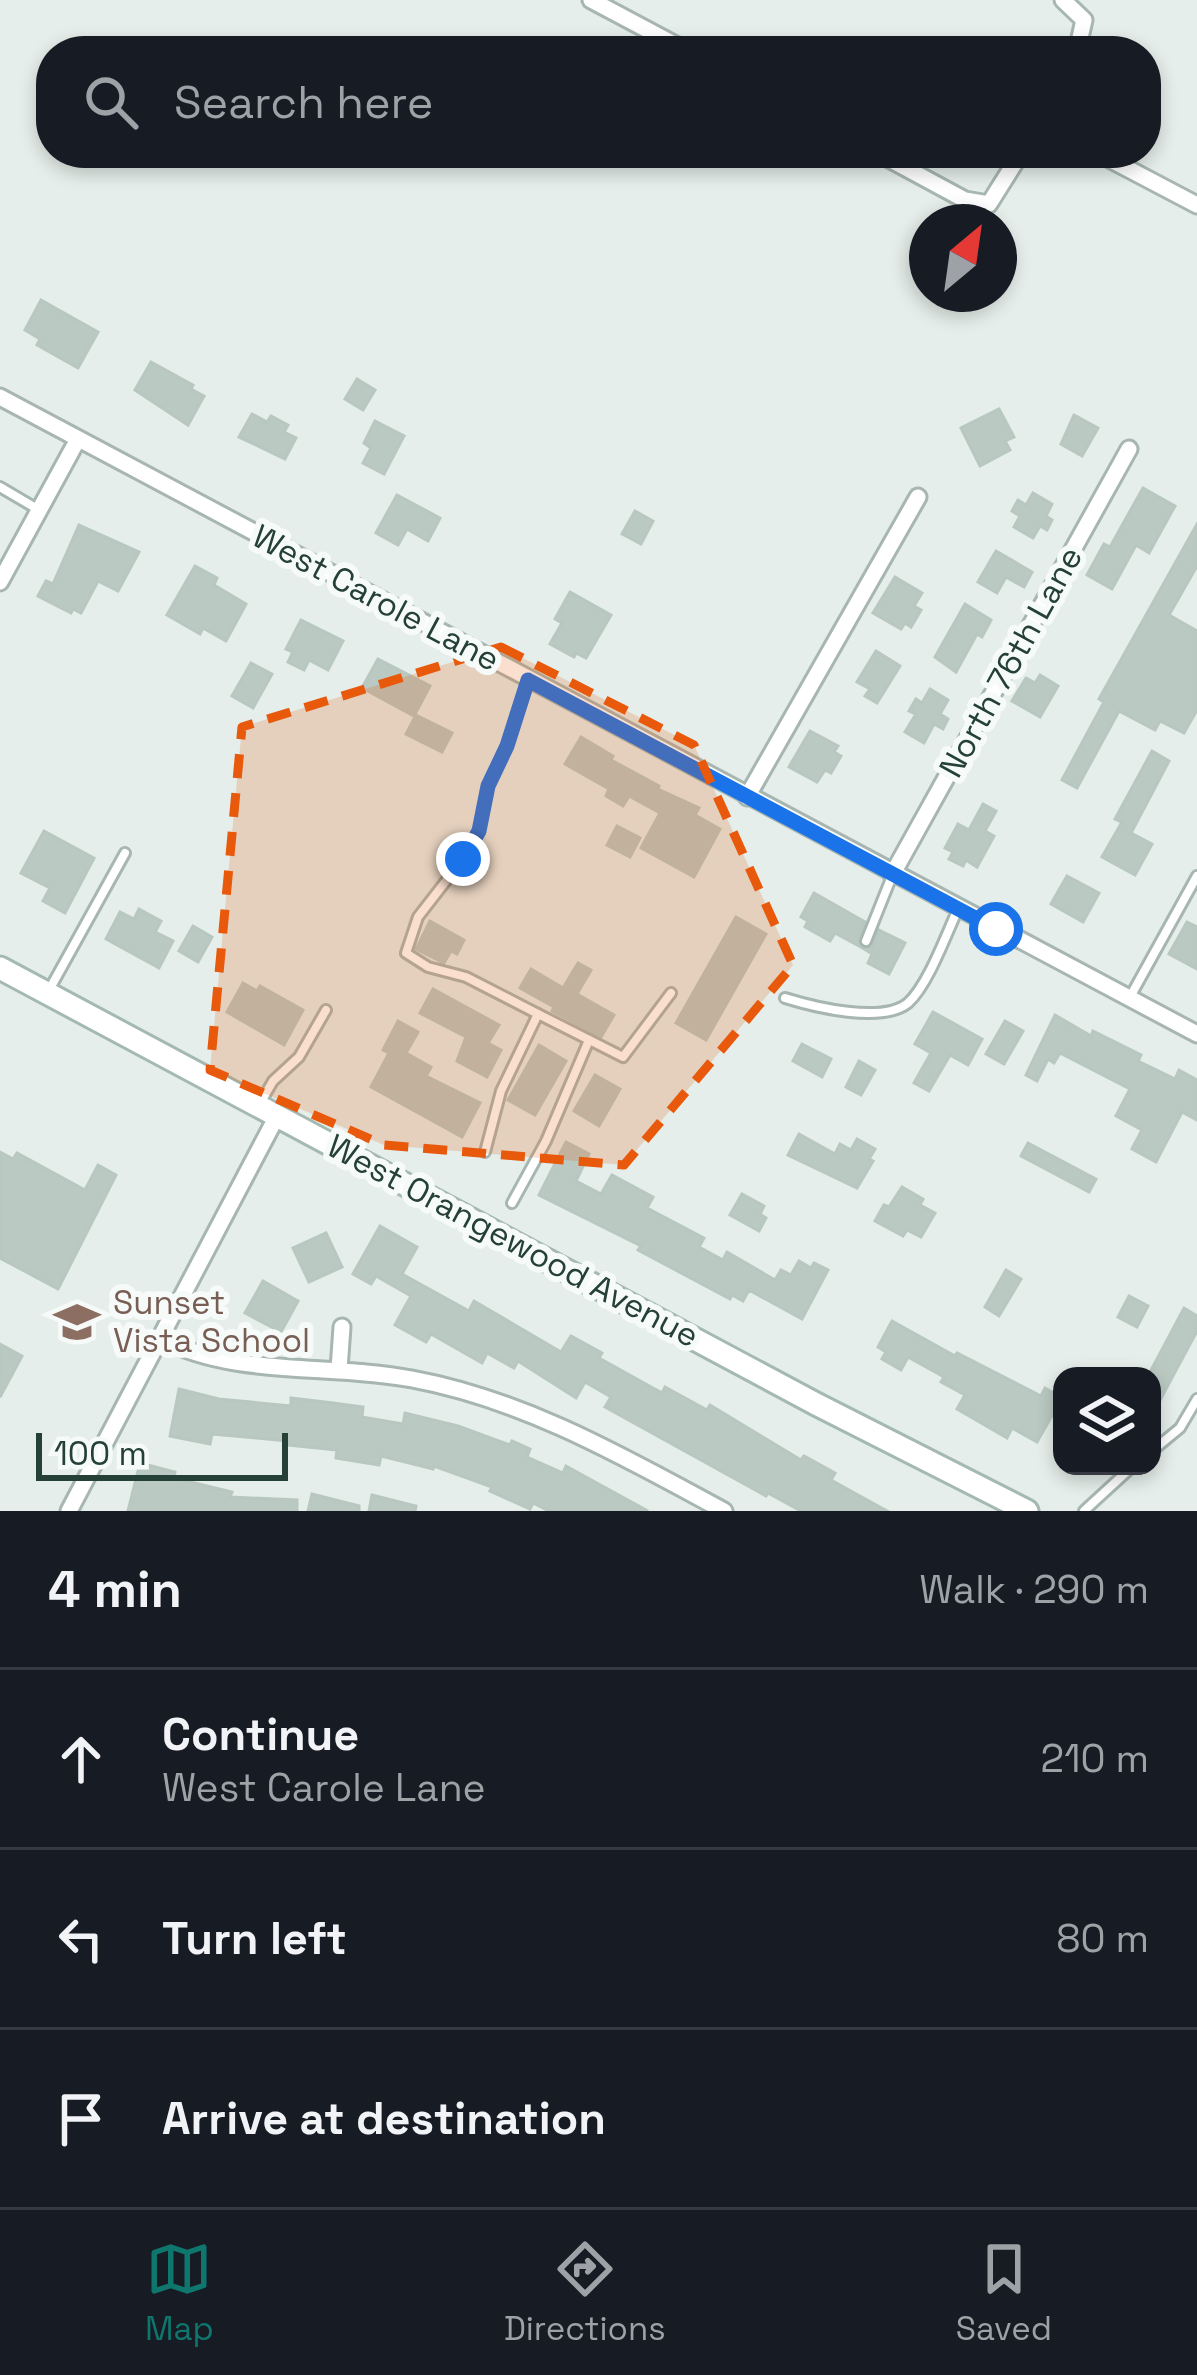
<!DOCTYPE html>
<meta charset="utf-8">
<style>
body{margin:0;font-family:"Space Grotesk",sans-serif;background:#242831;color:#f1f3f6}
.controls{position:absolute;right:36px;bottom:36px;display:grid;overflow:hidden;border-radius:24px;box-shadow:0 6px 18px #0003}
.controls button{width:108px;height:108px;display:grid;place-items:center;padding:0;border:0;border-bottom:3px solid #363941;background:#171b24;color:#f1f3f6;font:60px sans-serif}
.compass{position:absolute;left:909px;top:204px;width:108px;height:108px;border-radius:50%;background:#171b24;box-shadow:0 6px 18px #0003;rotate:29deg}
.scale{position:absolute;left:36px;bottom:30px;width:252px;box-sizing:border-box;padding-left:12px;border:6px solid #244037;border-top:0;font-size:33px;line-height:42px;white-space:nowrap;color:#244037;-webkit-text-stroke:9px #f6faf8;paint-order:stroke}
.stop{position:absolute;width:36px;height:36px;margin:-27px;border:9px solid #1a73e8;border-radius:50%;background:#fff}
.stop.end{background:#1a73e8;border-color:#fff;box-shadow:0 3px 12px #0008}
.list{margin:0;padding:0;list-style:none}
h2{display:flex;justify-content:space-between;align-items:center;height:156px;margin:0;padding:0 48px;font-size:51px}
h2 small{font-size:39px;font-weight:400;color:#9ea1a6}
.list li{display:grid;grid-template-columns:78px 1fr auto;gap:36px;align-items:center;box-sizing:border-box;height:180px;padding:0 48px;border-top:3px solid #363941}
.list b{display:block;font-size:45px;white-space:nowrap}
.list p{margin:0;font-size:39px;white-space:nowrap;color:#9ea1a6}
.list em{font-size:39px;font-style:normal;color:#9ea1a6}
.icon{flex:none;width:66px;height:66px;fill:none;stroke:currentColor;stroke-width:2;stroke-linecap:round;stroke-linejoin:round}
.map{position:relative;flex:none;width:1197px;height:1511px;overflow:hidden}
.search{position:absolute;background:#171b24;box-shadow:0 6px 18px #0003;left:36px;right:36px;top:36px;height:132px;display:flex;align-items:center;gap:30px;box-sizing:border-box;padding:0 42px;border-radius:48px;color:#9ea1a6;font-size:45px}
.sheet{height:696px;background:#171b24}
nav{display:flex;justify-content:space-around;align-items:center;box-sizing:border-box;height:168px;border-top:3px solid #363941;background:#171b24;font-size:33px;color:#9ea1a6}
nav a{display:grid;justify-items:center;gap:6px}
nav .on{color:#0f766e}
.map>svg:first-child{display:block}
.building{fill:#bac9c2;stroke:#b8c8c0;stroke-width:3}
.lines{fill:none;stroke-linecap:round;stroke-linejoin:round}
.lane-casing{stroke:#a7b6b1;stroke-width:14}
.street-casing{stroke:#a7b6b1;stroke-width:21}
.secondary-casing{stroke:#a4b9b1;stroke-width:27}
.lane{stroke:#fff;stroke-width:8}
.street{stroke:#fff;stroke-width:15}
.secondary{stroke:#fff;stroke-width:21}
.route{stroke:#1a73e8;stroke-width:15}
.marked{fill:#e8590c;fill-opacity:0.2;stroke:#e8590c;stroke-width:9;stroke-dasharray:24 15;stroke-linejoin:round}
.labels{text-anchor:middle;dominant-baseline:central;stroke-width:12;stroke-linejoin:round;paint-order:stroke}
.street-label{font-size:33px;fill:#244037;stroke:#f6faf8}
.education-label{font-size:33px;fill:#785e54;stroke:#f6faf8;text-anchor:start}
</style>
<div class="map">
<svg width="1197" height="1511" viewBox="0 0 1197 1511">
<rect width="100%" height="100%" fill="#e5eeea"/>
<g class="building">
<path d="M 41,300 L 98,332 L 78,368 L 37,345 L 40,339 L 25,330 Z"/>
<path d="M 151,362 L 193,385 L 191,389 L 204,396 L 188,425 L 135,390 Z"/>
<path d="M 357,379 L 375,390 L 363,410 L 345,399 Z"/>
<path d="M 999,409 L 1014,437 L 1005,441 L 1010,450 L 980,466 L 961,428 Z"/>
<path d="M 252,414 L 267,422 L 271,416 L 288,425 L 284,432 L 296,438 L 285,459 L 239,437 Z"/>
<path d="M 1074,415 L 1098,428 L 1082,456 L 1061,444 Z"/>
<path d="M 375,421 L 404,436 L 384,474 L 363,463 L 371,448 L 364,443 Z"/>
<path d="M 1143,488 L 1175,506 L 1149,553 L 1136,545 L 1112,589 L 1087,575 L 1104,544 L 1110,547 Z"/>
<path d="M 1033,493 L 1052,504 L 1046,516 L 1052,520 L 1047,530 L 1040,526 L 1033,538 L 1014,527 L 1020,516 L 1012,511 L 1018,500 L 1026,505 Z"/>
<path d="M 397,495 L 440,518 L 428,541 L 407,529 L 398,545 L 376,533 Z"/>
<path d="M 635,511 L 653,521 L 641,544 L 622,534 Z"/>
<path d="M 1197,524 L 1197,566 L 1169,615 L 1197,631 L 1197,710 L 1184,733 L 1160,721 L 1155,730 L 1119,711 L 1077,788 L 1062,780 L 1104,702 L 1099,699 Z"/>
<path d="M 79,525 L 139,552 L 118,591 L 98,581 L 81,613 L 73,609 L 71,613 L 38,596 L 46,581 L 53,584 Z"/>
<path d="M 996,551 L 1032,572 L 1024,587 L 1006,577 L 997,593 L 978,582 Z"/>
<path d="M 195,566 L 217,578 L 214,585 L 246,604 L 226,641 L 203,628 L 200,634 L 167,615 Z"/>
<path d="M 895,577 L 922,593 L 914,606 L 921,610 L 911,627 L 905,623 L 901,629 L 873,613 Z"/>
<path d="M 570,592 L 611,615 L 586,658 L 576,653 L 574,657 L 550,644 L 562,623 L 555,619 Z"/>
<path d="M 965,604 L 991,620 L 982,637 L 977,634 L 956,672 L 935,657 Z"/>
<path d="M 301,620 L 343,641 L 328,670 L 309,660 L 304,670 L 288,662 L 293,652 L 286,649 Z"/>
<path d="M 876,651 L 900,666 L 877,703 L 865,696 L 870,689 L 857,682 Z"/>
<path d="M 378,659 L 430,686 L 414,716 L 362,688 Z"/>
<path d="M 251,663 L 272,674 L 253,708 L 232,696 Z"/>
<path d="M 1040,675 L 1058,686 L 1040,717 L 1012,701 L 1026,678 L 1035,683 Z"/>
<path d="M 930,689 L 948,700 L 940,714 L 948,719 L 943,729 L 934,724 L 924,743 L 905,732 L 916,714 L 909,711 L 916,699 L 922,703 Z"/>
<path d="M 416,715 L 452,733 L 442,752 L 406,734 Z"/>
<path d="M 810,731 L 838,746 L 834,752 L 841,756 L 831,773 L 825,770 L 817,782 L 789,767 Z"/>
<path d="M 581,737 L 613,756 L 611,760 L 659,786 L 658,789 L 699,808 L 695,815 L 720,829 L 694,877 L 641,848 L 660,813 L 629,796 L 623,806 L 606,796 L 609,789 L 565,764 Z"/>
<path d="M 1152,751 L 1169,761 L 1131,833 L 1152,844 L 1135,875 L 1102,857 L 1122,822 L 1115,819 Z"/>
<path d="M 983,804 L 996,811 L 985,831 L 994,836 L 977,867 L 966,860 L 963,866 L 949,859 L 953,852 L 945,848 L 958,824 L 969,830 Z"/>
<path d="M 617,826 L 640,838 L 630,857 L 607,845 Z"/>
<path d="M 44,831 L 94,858 L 65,913 L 43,901 L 50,888 L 21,873 Z"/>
<path d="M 1067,876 L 1099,893 L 1083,922 L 1051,904 Z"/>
<path d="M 814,893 L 865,922 L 858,939 L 861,947 L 835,933 L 830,941 L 805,927 L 808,921 L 801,917 Z"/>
<path d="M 139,909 L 161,921 L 155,932 L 173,941 L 159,968 L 106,939 L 120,912 L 134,919 Z"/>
<path d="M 736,917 L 766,934 L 706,1040 L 676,1023 Z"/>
<path d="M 430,921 L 464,940 L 457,954 L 451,951 L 444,963 L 416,949 Z"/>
<path d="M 1187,922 L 1197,927 L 1197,969 L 1169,954 Z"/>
<path d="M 193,926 L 212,937 L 198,962 L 179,951 Z"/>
<path d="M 879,930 L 905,943 L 889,974 L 868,963 L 872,954 L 863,948 L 872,947 Z"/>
<path d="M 578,963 L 591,970 L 577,994 L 614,1015 L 601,1037 L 552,1011 L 554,1007 L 520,988 L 531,969 L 563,988 Z"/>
<path d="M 243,983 L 257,991 L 260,986 L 303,1010 L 284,1045 L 227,1012 Z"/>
<path d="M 433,989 L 499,1025 L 488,1043 L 501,1050 L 487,1077 L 457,1061 L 466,1037 L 420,1013 Z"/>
<path d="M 933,1012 L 982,1039 L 968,1065 L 950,1055 L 929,1091 L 914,1083 L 931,1053 L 915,1044 Z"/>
<path d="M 1055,1015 L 1091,1036 L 1093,1031 L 1141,1055 L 1138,1061 L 1175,1079 L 1179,1070 L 1197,1080 L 1197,1120 L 1182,1112 L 1156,1162 L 1132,1149 L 1142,1130 L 1116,1116 L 1130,1089 L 1060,1053 L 1054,1063 L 1048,1059 L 1037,1081 L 1026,1075 Z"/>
<path d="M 398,1021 L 418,1032 L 406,1053 L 431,1067 L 426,1076 L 480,1103 L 462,1137 L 371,1087 L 389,1053 L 383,1050 Z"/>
<path d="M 1005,1021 L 1023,1031 L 1004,1064 L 986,1054 Z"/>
<path d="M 802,1044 L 831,1059 L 822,1077 L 793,1061 Z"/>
<path d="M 539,1045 L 566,1061 L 535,1115 L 508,1100 Z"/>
<path d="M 859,1061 L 875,1070 L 861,1095 L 846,1087 Z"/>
<path d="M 595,1075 L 620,1089 L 599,1126 L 574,1111 Z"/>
<path d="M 799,1134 L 835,1154 L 840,1144 L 851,1150 L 857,1139 L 875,1149 L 869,1159 L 873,1161 L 857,1188 L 788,1155 Z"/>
<path d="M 566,1142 L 589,1154 L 576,1181 L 601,1194 L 612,1175 L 653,1197 L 647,1208 L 704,1238 L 699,1247 L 723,1260 L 727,1252 L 775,1280 L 781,1270 L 791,1275 L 799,1261 L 811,1268 L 814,1263 L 828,1270 L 802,1319 L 749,1290 L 743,1301 L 732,1295 L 730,1299 L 638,1250 L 641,1246 L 539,1195 Z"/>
<path d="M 1028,1143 L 1096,1179 L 1089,1192 L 1021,1156 Z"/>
<path d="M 0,1152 L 13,1159 L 17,1153 L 85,1190 L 98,1165 L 116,1175 L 58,1289 L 0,1258 Z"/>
<path d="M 902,1187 L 923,1199 L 920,1205 L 935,1213 L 921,1237 L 907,1230 L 903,1236 L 875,1221 L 884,1205 L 889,1207 Z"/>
<path d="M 742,1194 L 764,1206 L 760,1214 L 766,1218 L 759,1231 L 730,1215 Z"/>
<path d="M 380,1226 L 417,1247 L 402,1274 L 469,1311 L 474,1301 L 561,1352 L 571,1336 L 602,1353 L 599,1358 L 662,1393 L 665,1387 L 707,1410 L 710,1405 L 801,1460 L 804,1456 L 835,1473 L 831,1480 L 887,1511 L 801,1511 L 768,1493 L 766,1496 L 605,1407 L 611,1397 L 585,1382 L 576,1398 L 518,1361 L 514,1368 L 487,1353 L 482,1363 L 431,1334 L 426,1342 L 395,1325 L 411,1296 L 376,1276 L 371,1284 L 353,1274 Z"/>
<path d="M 326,1233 L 342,1267 L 309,1282 L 293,1248 Z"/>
<path d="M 1006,1270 L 1021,1279 L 999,1316 L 985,1307 Z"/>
<path d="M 263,1281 L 298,1301 L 281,1332 L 245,1313 Z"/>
<path d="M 1129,1296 L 1148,1306 L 1137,1327 L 1118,1317 Z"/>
<path d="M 1184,1308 L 1197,1316 L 1197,1331 L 1152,1415 L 1152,1376 L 1148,1376 Z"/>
<path d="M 892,1321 L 955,1356 L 957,1353 L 1041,1396 L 1045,1388 L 1062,1398 L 1037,1442 L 1012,1428 L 1007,1438 L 957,1409 L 965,1395 L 941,1382 L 944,1377 L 908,1357 L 901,1370 L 882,1359 L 886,1352 L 878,1347 Z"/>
<path d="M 0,1344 L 22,1356 L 0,1397 Z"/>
<path d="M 179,1389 L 219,1399 L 291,1406 L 291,1398 L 333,1403 L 363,1407 L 362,1417 L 403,1424 L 405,1413 L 458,1426 L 510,1445 L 512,1441 L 530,1449 L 527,1457 L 563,1473 L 566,1466 L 648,1511 L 549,1511 L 533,1503 L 530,1509 L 490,1491 L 492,1487 L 434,1466 L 433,1469 L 381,1456 L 379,1465 L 336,1458 L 337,1450 L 287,1445 L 288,1441 L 212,1434 L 210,1444 L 170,1436 Z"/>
<path d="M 140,1463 L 175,1472 L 174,1478 L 232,1492 L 230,1497 L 297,1500 L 297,1511 L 128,1511 Z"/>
<path d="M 312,1494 L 359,1506 L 359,1511 L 308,1511 Z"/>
<path d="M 372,1495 L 416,1506 L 415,1511 L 369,1511 Z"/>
</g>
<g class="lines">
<g class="lane-casing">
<g id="lane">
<path d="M 0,487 L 39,510"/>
<path d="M 866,941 L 892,876"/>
<path d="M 48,992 L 125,853"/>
<path d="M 1130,997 L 1197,876"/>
<path d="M 785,998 C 814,1007 882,1024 908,1003 C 928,985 946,935 958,909"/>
<path d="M 538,1014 L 623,1057 L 671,993"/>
<path d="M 259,1105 L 273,1081 L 299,1057 L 326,1010"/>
<path d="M 485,1152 L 501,1091 L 538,1014 L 466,977 L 428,967 L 406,953 L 418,917 L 463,859 L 479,831 L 488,786 L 507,746 L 528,680"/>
<path d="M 512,1203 L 546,1141 L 589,1040"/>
<path d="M 1152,1451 L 1180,1428 L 1197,1399"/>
<path d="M 1084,1511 L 1133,1466"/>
</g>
</g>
<g class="street-casing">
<g id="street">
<path d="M 591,0 L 687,51"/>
<path d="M 1063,0 L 1084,20 L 1077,51"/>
<path d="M 878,153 L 965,200 L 989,204 L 1021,153"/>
<path d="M 1098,153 L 1197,205"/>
<path d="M 0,397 L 1197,1034"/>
<path d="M 0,582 L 78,439"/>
<path d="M 747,797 L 918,497"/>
<path d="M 892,875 L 1129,449"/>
<path d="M 160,1338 C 236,1378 329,1363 412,1379 C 525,1400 624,1457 724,1511"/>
<path d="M 339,1369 L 342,1327"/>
<path d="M 69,1511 L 277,1116"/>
</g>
</g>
<g class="secondary-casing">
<path id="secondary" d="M 0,968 L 816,1404 L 1027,1511"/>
</g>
<use href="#lane" class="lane"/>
<use href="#street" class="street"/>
<use href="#secondary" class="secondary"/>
</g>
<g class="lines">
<path class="route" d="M 463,859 L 479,831 L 488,786 L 507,746 L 528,680 L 996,929"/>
</g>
<path class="marked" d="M 501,647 L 694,745 L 793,965 L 624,1165 L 384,1145 L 210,1070 L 242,727 Z"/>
<defs>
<g id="school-bare" transform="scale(3.6)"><path d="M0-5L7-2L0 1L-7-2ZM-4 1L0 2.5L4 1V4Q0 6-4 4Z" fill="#8d6e63" stroke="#f6faf8" stroke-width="2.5" paint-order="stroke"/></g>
</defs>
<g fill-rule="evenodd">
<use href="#school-bare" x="77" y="1322"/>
</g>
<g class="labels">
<g class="street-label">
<text transform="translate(376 598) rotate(28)">West Carole Lane</text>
<text transform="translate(1011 662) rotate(-61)">North 76th Lane</text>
<text transform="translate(513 1241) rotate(28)">West Orangewood Avenue</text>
</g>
<g class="education-label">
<text x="113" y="1303">Sunset<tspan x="113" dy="38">Vista School</tspan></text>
</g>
</g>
</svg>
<div class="controls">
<button><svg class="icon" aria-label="layers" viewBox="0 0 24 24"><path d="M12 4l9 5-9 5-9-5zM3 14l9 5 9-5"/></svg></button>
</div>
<svg class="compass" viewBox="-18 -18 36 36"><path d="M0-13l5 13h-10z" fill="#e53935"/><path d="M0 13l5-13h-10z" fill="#9ea1a6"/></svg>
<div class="scale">100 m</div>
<div class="stop" style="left:996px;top:929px"></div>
<div class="stop end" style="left:463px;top:859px"></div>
<div class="search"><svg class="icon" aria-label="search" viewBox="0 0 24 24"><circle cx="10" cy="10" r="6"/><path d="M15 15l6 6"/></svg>Search here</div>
</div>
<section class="sheet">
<h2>4 min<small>Walk · 290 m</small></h2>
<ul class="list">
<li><svg class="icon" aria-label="ahead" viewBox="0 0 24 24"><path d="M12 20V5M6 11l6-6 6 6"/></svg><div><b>Continue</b><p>West Carole Lane</p></div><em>210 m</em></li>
<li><svg class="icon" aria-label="left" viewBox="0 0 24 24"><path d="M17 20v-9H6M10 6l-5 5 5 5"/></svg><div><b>Turn left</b></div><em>80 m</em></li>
<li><svg class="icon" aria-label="arrive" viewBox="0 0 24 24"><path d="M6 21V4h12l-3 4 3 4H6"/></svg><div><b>Arrive at destination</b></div></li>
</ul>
</section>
<nav>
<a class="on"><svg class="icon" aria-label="map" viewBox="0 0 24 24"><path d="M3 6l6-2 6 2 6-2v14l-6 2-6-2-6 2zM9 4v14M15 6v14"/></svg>Map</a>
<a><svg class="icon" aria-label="directions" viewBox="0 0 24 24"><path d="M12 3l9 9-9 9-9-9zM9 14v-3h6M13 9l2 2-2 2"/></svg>Directions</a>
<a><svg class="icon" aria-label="saved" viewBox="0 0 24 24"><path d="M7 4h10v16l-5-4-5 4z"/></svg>Saved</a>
</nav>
